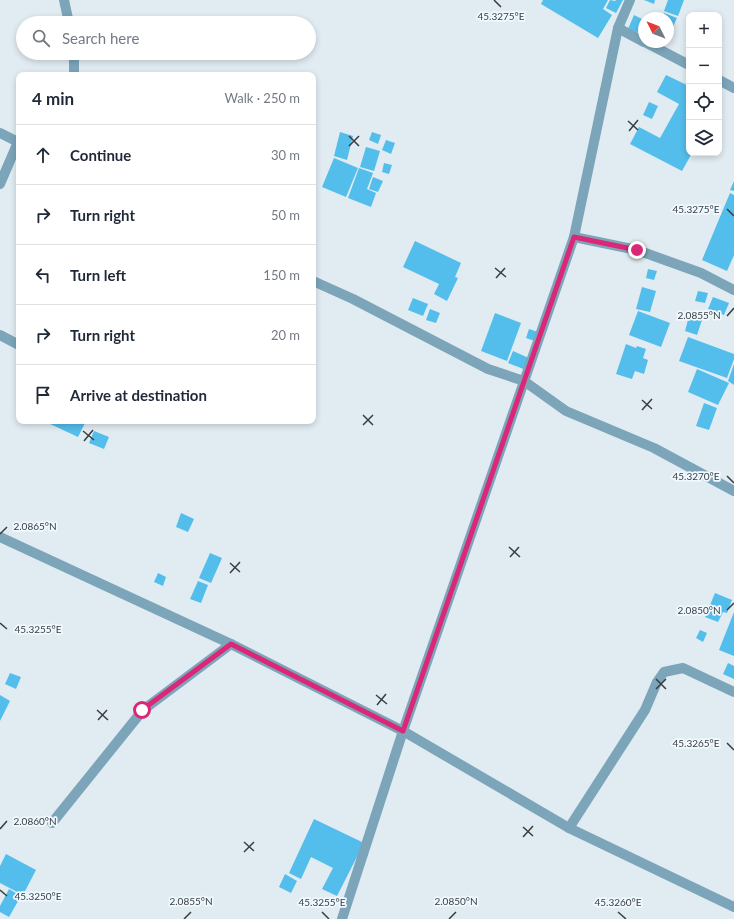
<!DOCTYPE html>
<meta charset="utf-8">
<style>
body{margin:0;font-family:Lato,sans-serif;background:#f2f2f3;color:#1f2937}
.controls{position:absolute;right:12px;top:12px;display:grid;overflow:hidden;border-radius:8px;box-shadow:0 2px 6px #0003}
.controls button{width:36px;height:36px;display:grid;place-items:center;padding:0;border:0;border-bottom:1px solid #e0e1e3;background:#fff;color:#1f2937;font:20px sans-serif}
.compass{position:absolute;left:638px;top:12px;width:36px;height:36px;border-radius:50%;background:#fff;box-shadow:0 2px 6px #0003;rotate:312deg}
.stop{position:absolute;width:12px;height:12px;margin:-9px;border:3px solid #db2777;border-radius:50%;background:#fff}
.stop.end{background:#db2777;border-color:#fff;box-shadow:0 1px 4px #0008}
.list{margin:0;padding:0;list-style:none}
h2{display:flex;justify-content:space-between;align-items:center;height:52px;margin:0;padding:0 16px;font-size:17px}
h2 small{font-size:13px;font-weight:400;color:#747a83}
.list li{display:grid;grid-template-columns:26px 1fr auto;gap:12px;align-items:center;box-sizing:border-box;height:60px;padding:0 16px;border-top:1px solid #e0e1e3}
.list b{display:block;font-size:15px;white-space:nowrap}
.list em{font-size:13px;font-style:normal;color:#747a83}
.icon{flex:none;width:22px;height:22px;fill:none;stroke:currentColor;stroke-width:2;stroke-linecap:round;stroke-linejoin:round}
.map{position:relative;flex:none;width:734px;height:919px;overflow:hidden}
.search{position:absolute;background:#fff;box-shadow:0 2px 6px #0003;left:16px;top:16px;width:300px;height:44px;display:flex;align-items:center;gap:10px;box-sizing:border-box;padding:0 14px;border-radius:22px;color:#747a83;font-size:15px}
.panel{position:absolute;background:#fff;box-shadow:0 2px 6px #0003;left:16px;top:72px;width:300px;height:352px;border-radius:8px}
.map>svg:first-child{display:block}
.building{fill:#53bdeb}
.lines{fill:none;stroke-linecap:round;stroke-linejoin:round}
.minor{stroke:#7ca5b9;stroke-width:10}
.route{stroke:#db2777;stroke-width:5}
.ticks{fill:none;stroke:#393d3f;stroke-width:1.5}
.ticks-label{font-size:10px;text-anchor:middle;fill:#393d3f;stroke:#eff9ff;stroke-width:3.5;stroke-linejoin:round;paint-order:stroke}
</style>
<div class="map">
<svg width="734" height="919" viewBox="0 0 734 919">
<rect width="100%" height="100%" fill="#e1ecf2"/>
<g class="building">
<path d="M 543,0 L 608,0 L 603,9 L 612,15 L 598,38 L 541,4 Z"/>
<path d="M 610,0 L 615,1 L 616,0 L 623,0 L 616,13 L 606,8 Z"/>
<path d="M 644,0 L 655,0 L 654,4 Z"/>
<path d="M 668,0 L 684,0 L 678,16 L 664,11 Z"/>
<path d="M 664,13 L 677,18 L 670,33 L 668,32 L 668,18 L 661,18 Z"/>
<path d="M 634,15 L 644,20 L 644,35 L 628,29 Z"/>
<path d="M 666,75 L 689,86 L 689,153 L 692,153 L 682,171 L 630,144 L 639,127 L 660,138 L 679,104 L 657,92 Z"/>
<path d="M 649,102 L 658,106 L 652,119 L 643,115 Z"/>
<path d="M 340,132 L 353,136 L 347,160 L 334,156 Z"/>
<path d="M 372,132 L 381,135 L 378,144 L 369,140 Z"/>
<path d="M 386,140 L 395,143 L 391,154 L 382,150 Z"/>
<path d="M 366,147 L 380,151 L 374,171 L 360,167 Z"/>
<path d="M 334,158 L 358,168 L 346,197 L 322,187 Z"/>
<path d="M 384,163 L 392,165 L 389,174 L 382,172 Z"/>
<path d="M 359,168 L 373,173 L 367,189 L 376,193 L 371,207 L 348,198 Z"/>
<path d="M 373,177 L 383,181 L 378,192 L 369,189 Z"/>
<path d="M 734,181 L 734,191 L 730,190 Z"/>
<path d="M 730,193 L 734,195 L 734,255 L 727,271 L 702,260 Z"/>
<path d="M 415,241 L 461,263 L 455,277 L 458,278 L 447,301 L 434,294 L 439,284 L 403,267 Z"/>
<path d="M 648,269 L 657,271 L 654,280 L 646,278 Z"/>
<path d="M 642,287 L 656,291 L 650,312 L 636,309 Z"/>
<path d="M 698,291 L 708,293 L 705,303 L 695,301 Z"/>
<path d="M 713,297 L 729,303 L 724,315 L 708,309 Z"/>
<path d="M 413,298 L 428,304 L 423,316 L 408,310 Z"/>
<path d="M 430,309 L 440,313 L 436,323 L 426,320 Z"/>
<path d="M 638,311 L 670,323 L 661,347 L 629,335 Z"/>
<path d="M 495,313 L 521,323 L 507,361 L 481,351 Z"/>
<path d="M 689,316 L 702,320 L 697,335 L 685,331 Z"/>
<path d="M 529,329 L 538,332 L 535,341 L 526,338 Z"/>
<path d="M 688,337 L 734,354 L 734,359 L 727,378 L 679,361 Z"/>
<path d="M 626,344 L 636,348 L 637,346 L 646,349 L 643,358 L 648,360 L 644,374 L 635,371 L 632,379 L 616,374 Z"/>
<path d="M 513,351 L 531,359 L 526,370 L 508,363 Z"/>
<path d="M 734,364 L 734,385 L 728,381 Z"/>
<path d="M 697,369 L 729,383 L 718,405 L 688,392 Z"/>
<path d="M 704,403 L 717,408 L 709,430 L 696,426 Z"/>
<path d="M 47,421 L 86,421 L 78,437 L 46,422 Z"/>
<path d="M 94,431 L 109,437 L 104,449 L 89,443 Z"/>
<path d="M 181,513 L 194,519 L 188,532 L 176,527 Z"/>
<path d="M 210,553 L 222,558 L 211,583 L 199,578 Z"/>
<path d="M 158,573 L 166,577 L 163,586 L 154,582 Z"/>
<path d="M 198,581 L 208,585 L 201,603 L 190,599 Z"/>
<path d="M 715,593 L 732,600 L 727,613 L 723,612 L 718,622 L 705,617 Z"/>
<path d="M 734,612 L 734,656 L 719,650 Z"/>
<path d="M 700,630 L 707,633 L 703,642 L 696,638 Z"/>
<path d="M 728,663 L 734,666 L 734,679 L 723,674 Z"/>
<path d="M 10,673 L 21,677 L 16,689 L 5,684 Z"/>
<path d="M 0,695 L 10,701 L 0,721 Z"/>
<path d="M 314,819 L 364,843 L 337,896 L 322,889 L 333,868 L 311,857 L 301,879 L 289,873 Z"/>
<path d="M 6,854 L 36,870 L 23,895 L 0,883 L 0,866 Z"/>
<path d="M 285,874 L 297,881 L 291,893 L 279,887 Z"/>
<path d="M 9,889 L 21,896 L 9,917 L 0,912 L 0,906 Z"/>
</g>
<g class="lines">
<g class="minor">
<path d="M 64,0 L 69,23"/>
<path d="M 618,28 L 644,42"/>
<path d="M 645,42 L 689,65"/>
<path d="M 74,75 L 74,53"/>
<path d="M 719,80 L 734,88"/>
<path d="M 0,133 L 18,142 L 0,184"/>
<path d="M 574,237 L 637,250 L 701,273 L 734,290"/>
<path d="M 313,281 L 353,299 L 488,369 L 524,381 L 566,411 L 654,448 L 734,491"/>
<path d="M 0,335 L 19,345"/>
<path d="M 0,537 L 231,644 L 403,731 L 569,828 L 734,907"/>
<path d="M 52,823 L 143,710 L 231,644"/>
<path d="M 569,828 L 645,710 L 657,682 L 664,672 L 683,668 L 734,692"/>
<path d="M 342,919 L 403,731 L 574,237 L 618,28 L 630,0"/>
</g>
</g>
<g class="lines">
<path class="route" d="M 142,710 L 231,644 L 403,731 L 574,237 L 637,250"/>
</g>
<path class="ticks" d="M 494,0 L 501,7M 628,121 L 638,130M 629,131 L 638,120M 349,136 L 359,146M 349,146 L 359,136M 727,209 L 734,216M 495,268 L 506,277M 496,278 L 505,268M 727,316 L 734,308M 642,400 L 652,409M 642,410 L 652,399M 363,415 L 373,425M 363,425 L 373,415M 83,431 L 94,440M 84,441 L 93,430M 727,476 L 734,483M 0,534 L 7,527M 509,547 L 520,557M 510,557 L 519,547M 230,563 L 240,572M 230,573 L 240,562M 727,610 L 734,603M 0,623 L 7,629M 656,679 L 666,689M 656,689 L 666,679M 376,695 L 387,704M 377,705 L 386,694M 97,710 L 108,720M 98,720 L 107,710M 727,743 L 734,750M 523,827 L 533,836M 0,829 L 7,821M 523,837 L 533,826M 244,842 L 254,851M 244,852 L 254,842M 0,890 L 7,896M 322,912 L 329,919M 618,912 L 626,919M 184,919 L 191,912M 449,919 L 456,912"/>
<g class="ticks-label">
<text x="501" y="20">45.3275°E</text>
<text x="696" y="213">45.3275°E</text>
<text x="699" y="319">2.0855°N</text>
<text x="696" y="480">45.3270°E</text>
<text x="35" y="530">2.0865°N</text>
<text x="699" y="614">2.0850°N</text>
<text x="38" y="633">45.3255°E</text>
<text x="696" y="747">45.3265°E</text>
<text x="35" y="825">2.0860°N</text>
<text x="38" y="900">45.3250°E</text>
<text x="191" y="905">2.0855°N</text>
<text x="456" y="905">2.0850°N</text>
<text x="322" y="906">45.3255°E</text>
<text x="618" y="906">45.3260°E</text>
</g>
</svg>
<div class="controls">
<button>+</button>
<button>−</button>
<button><svg class="icon" aria-label="locate" viewBox="0 0 24 24"><circle cx="12" cy="12" r="6"/><path d="M12 2v4M12 18v4M2 12h4M18 12h4"/></svg></button>
<button><svg class="icon" aria-label="layers" viewBox="0 0 24 24"><path d="M12 4l9 5-9 5-9-5zM3 14l9 5 9-5"/></svg></button>
</div>
<svg class="compass" viewBox="-18 -18 36 36"><path d="M0-13l5 13h-10z" fill="#e53935"/><path d="M0 13l5-13h-10z" fill="#747a83"/></svg>
<div class="stop" style="left:142px;top:710px"></div>
<div class="stop end" style="left:637px;top:250px"></div>
<div class="search"><svg class="icon" aria-label="search" viewBox="0 0 24 24"><circle cx="10" cy="10" r="6"/><path d="M15 15l6 6"/></svg>Search here</div>
<section class="panel">
<h2>4 min<small>Walk · 250 m</small></h2>
<ul class="list">
<li><svg class="icon" aria-label="ahead" viewBox="0 0 24 24"><path d="M12 20V5M6 11l6-6 6 6"/></svg><div><b>Continue</b></div><em>30 m</em></li>
<li><svg class="icon" aria-label="right" viewBox="0 0 24 24"><path d="M7 20v-9h11M14 6l5 5-5 5"/></svg><div><b>Turn right</b></div><em>50 m</em></li>
<li><svg class="icon" aria-label="left" viewBox="0 0 24 24"><path d="M17 20v-9H6M10 6l-5 5 5 5"/></svg><div><b>Turn left</b></div><em>150 m</em></li>
<li><svg class="icon" aria-label="right" viewBox="0 0 24 24"><path d="M7 20v-9h11M14 6l5 5-5 5"/></svg><div><b>Turn right</b></div><em>20 m</em></li>
<li><svg class="icon" aria-label="arrive" viewBox="0 0 24 24"><path d="M6 21V4h12l-3 4 3 4H6"/></svg><div><b>Arrive at destination</b></div></li>
</ul>
</section>
</div>
